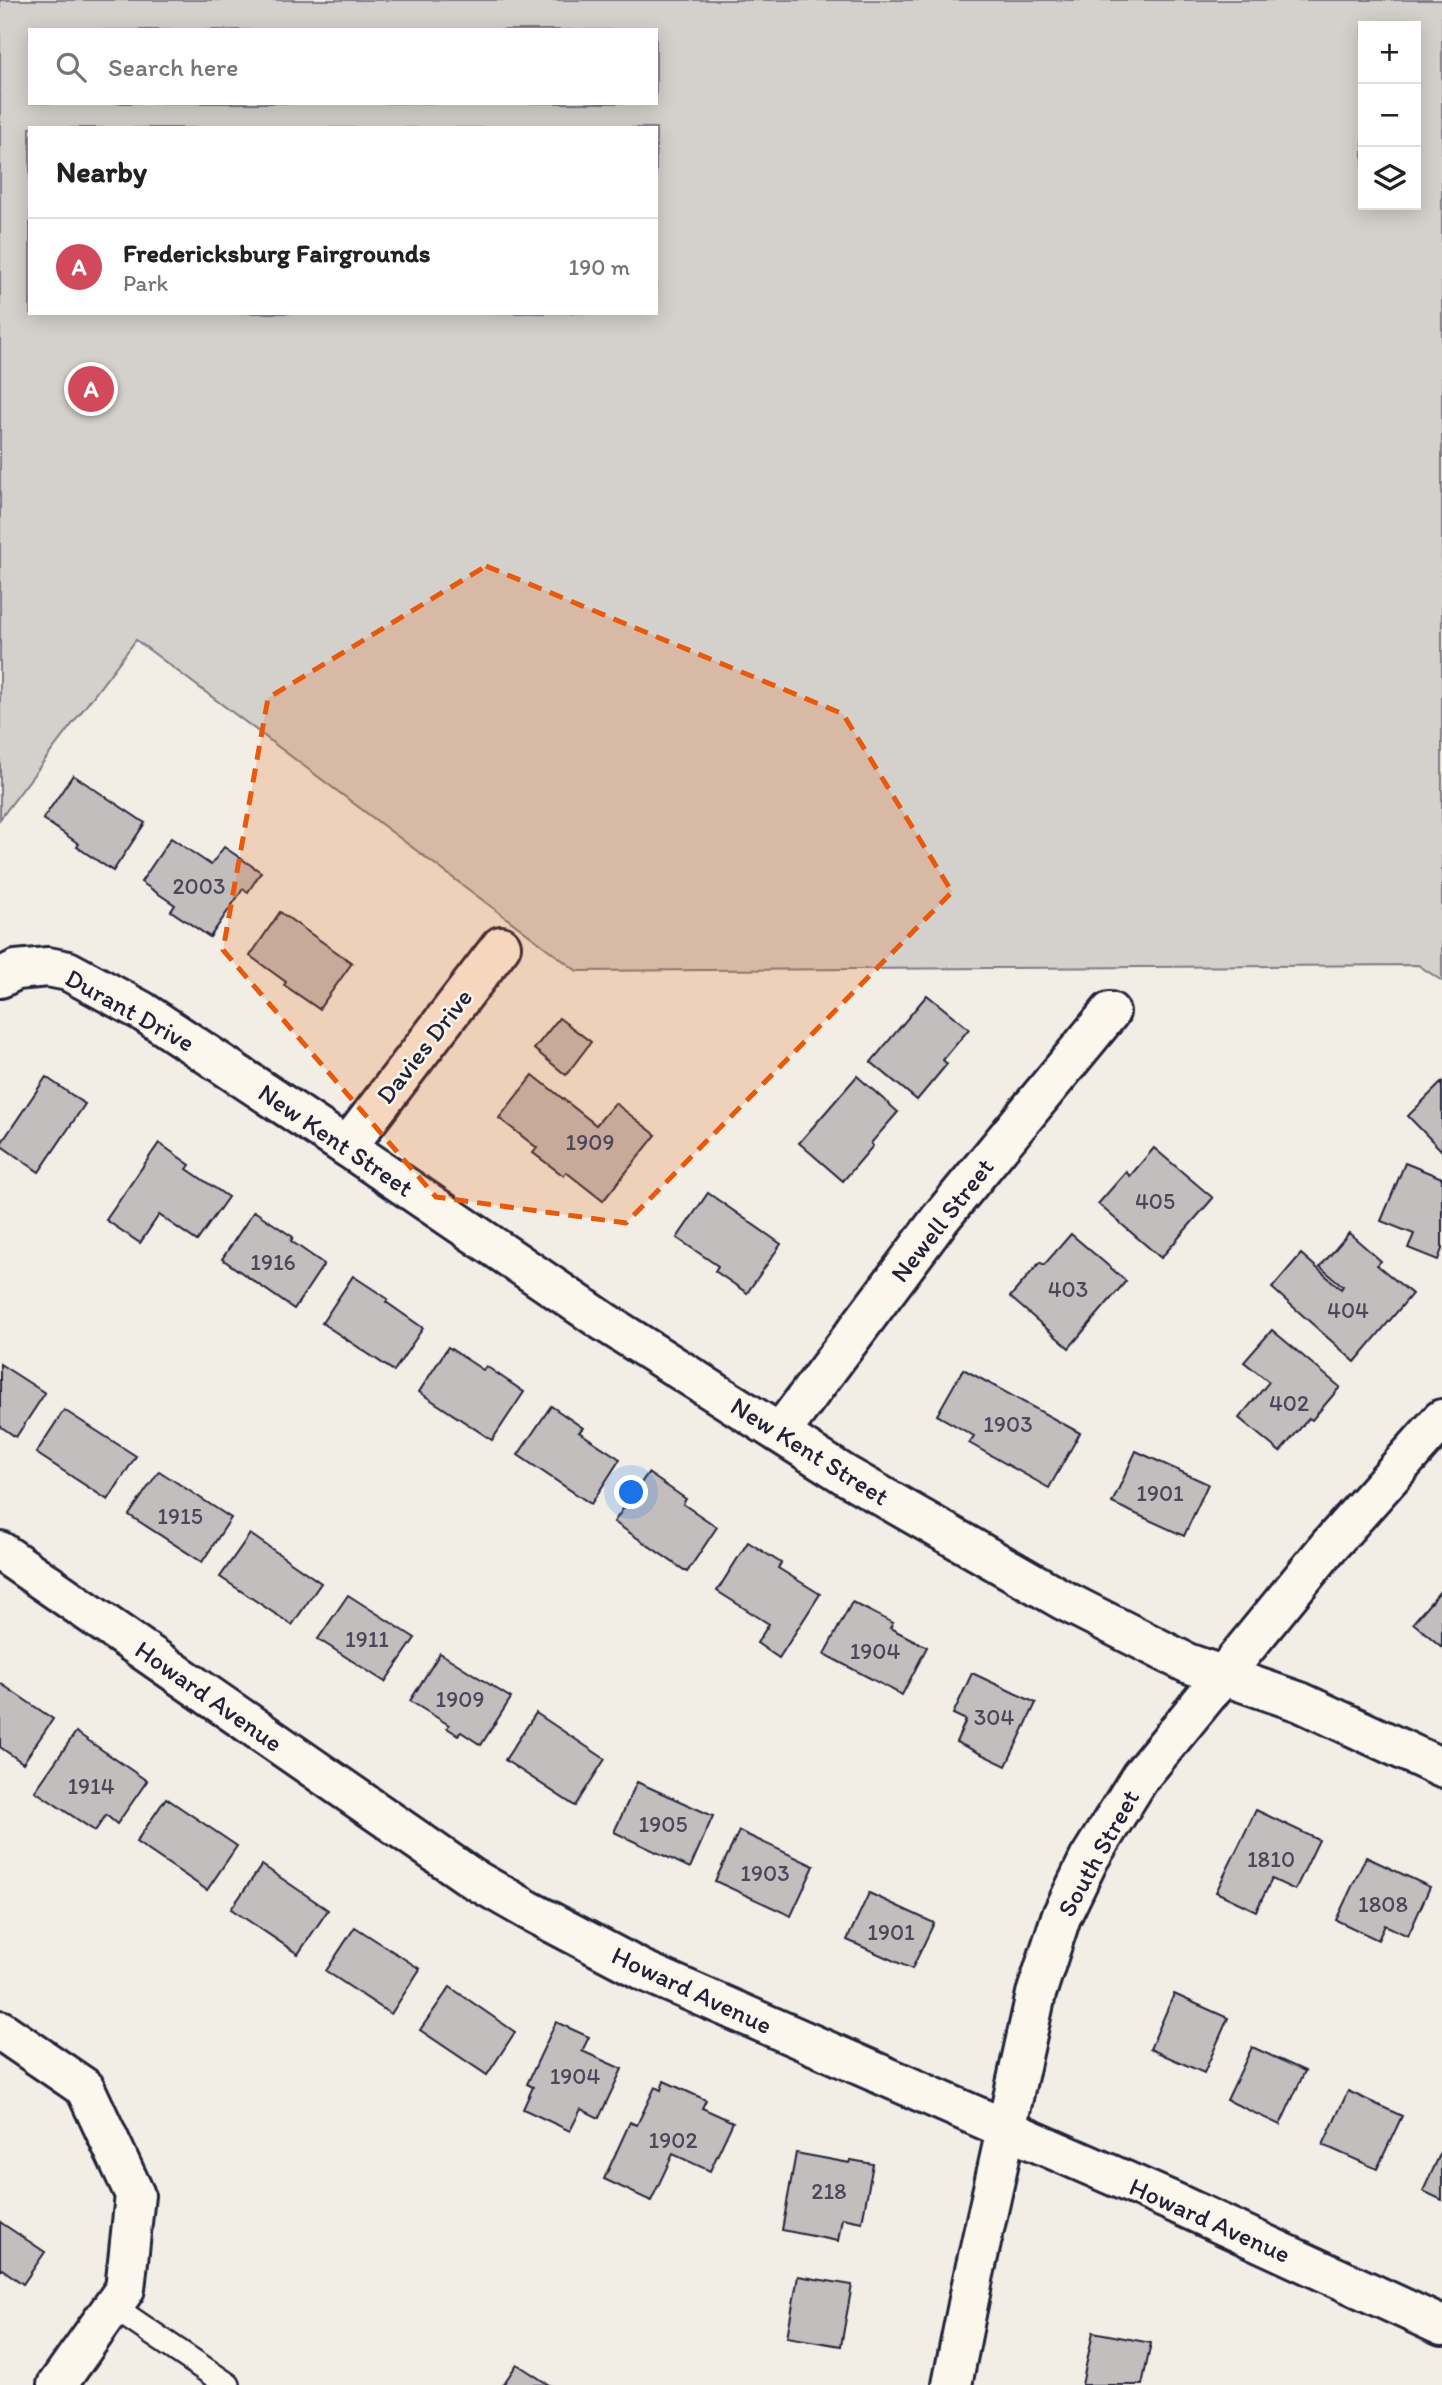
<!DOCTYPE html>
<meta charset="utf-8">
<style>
body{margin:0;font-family:Itim,sans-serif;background:#f2f2f2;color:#222}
.controls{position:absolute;right:21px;top:21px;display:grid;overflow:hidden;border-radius:0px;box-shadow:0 4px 18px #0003}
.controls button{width:63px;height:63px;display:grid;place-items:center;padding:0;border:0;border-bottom:2px solid #e0e0e0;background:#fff;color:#222;font:35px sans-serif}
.you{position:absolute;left:632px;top:1493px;width:24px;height:24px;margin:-18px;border:5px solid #fff;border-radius:50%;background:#1a73e8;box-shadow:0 0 0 10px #1a73e833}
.badge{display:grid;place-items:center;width:46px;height:46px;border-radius:50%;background:#d1495b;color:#fff;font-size:23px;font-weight:700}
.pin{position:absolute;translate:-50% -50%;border:4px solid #fff;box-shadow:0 2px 7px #0006}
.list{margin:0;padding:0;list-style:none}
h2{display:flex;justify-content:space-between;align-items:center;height:91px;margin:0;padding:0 28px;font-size:30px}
h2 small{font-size:23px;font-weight:400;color:#767676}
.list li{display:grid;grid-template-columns:46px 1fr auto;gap:21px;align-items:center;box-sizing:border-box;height:98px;padding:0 28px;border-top:2px solid #e0e0e0}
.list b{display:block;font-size:26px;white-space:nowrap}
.list p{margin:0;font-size:23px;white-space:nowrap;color:#767676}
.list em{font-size:23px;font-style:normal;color:#767676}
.icon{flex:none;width:38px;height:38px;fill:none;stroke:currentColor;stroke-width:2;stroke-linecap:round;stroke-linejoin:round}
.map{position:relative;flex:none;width:1442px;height:2385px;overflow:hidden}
.search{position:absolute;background:#fff;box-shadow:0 4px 18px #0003;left:28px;top:28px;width:630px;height:77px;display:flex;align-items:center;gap:18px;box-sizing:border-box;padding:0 24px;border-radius:0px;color:#767676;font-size:26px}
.panel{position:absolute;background:#fff;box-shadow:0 4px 18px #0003;left:28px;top:126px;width:630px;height:189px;border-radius:0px}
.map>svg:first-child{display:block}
.green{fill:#d4d1cc;stroke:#7b7a84;stroke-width:2;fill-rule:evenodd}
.building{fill:#c2bebe;stroke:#22223b;stroke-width:2}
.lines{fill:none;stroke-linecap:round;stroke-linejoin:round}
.lane-casing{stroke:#22223b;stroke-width:28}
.street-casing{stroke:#22223b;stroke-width:44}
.lane{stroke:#fbf7ec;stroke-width:23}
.street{stroke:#fbf7ec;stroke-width:38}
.marked{fill:#e8590c;fill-opacity:0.2;stroke:#e8590c;stroke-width:5;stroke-dasharray:14 9;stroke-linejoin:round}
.labels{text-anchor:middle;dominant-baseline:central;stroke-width:5;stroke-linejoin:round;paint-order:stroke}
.number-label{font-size:23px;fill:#4a495c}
.street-label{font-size:26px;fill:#22223b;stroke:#fbf7ec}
</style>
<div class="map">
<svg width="1442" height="2385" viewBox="0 0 1442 2385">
<rect width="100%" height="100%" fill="#f2eee5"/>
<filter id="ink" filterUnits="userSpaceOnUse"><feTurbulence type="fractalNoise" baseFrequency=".0143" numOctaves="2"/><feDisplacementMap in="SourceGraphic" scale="14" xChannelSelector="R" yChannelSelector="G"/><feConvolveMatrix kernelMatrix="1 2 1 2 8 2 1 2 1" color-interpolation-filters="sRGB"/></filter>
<g filter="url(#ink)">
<path class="green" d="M 0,0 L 1442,0 L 1442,981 L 1418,965 L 577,971 L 136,640 L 0,819 ZM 1363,26 L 1416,26 L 1416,205 L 1363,205 ZM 30,30 L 656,30 L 656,103 L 30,103 ZM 30,128 L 656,128 L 656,313 L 30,313 Z"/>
<g class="building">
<path d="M 73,775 L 145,823 L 113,871 L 77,847 L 79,844 L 43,819 Z"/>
<path d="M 171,838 L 211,865 L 224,847 L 261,872 L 248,892 L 243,889 L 210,937 L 171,911 L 175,905 L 141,882 Z"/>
<path d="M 280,912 L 352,963 L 319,1009 L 284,985 L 286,982 L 250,956 Z"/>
<path d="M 927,995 L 969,1029 L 943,1060 L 947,1064 L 917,1100 L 871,1062 Z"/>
<path d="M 559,1018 L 591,1042 L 566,1075 L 534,1049 Z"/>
<path d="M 533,1075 L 596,1125 L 615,1103 L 656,1135 L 603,1201 L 566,1172 L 564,1176 L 533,1153 L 537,1148 L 499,1118 Z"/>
<path d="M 857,1076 L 898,1112 L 871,1143 L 873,1146 L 843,1181 L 799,1143 Z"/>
<path d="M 46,1077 L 85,1104 L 39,1172 L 0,1145 Z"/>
<path d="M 1442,1082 L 1442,1151 L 1408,1116 Z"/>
<path d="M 159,1143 L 190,1165 L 187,1169 L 228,1197 L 197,1241 L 159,1215 L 140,1243 L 106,1220 Z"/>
<path d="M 1154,1148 L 1213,1198 L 1161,1258 L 1098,1204 L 1126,1172 L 1130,1176 Z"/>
<path d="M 1405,1163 L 1442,1178 L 1442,1249 L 1438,1260 L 1408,1248 L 1414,1234 L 1381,1221 Z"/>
<path d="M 708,1193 L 781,1244 L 747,1293 L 715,1271 L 718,1266 L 677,1238 Z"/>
<path d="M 254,1211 L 293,1237 L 291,1241 L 324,1264 L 294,1309 L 222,1259 Z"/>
<path d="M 1349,1233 L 1381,1261 L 1377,1265 L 1412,1294 L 1355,1362 L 1272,1288 L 1301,1254 L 1341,1289 L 1343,1286 L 1320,1267 Z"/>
<path d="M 1071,1234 L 1126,1281 L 1069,1348 L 1010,1297 L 1040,1262 L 1044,1265 Z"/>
<path d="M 353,1276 L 388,1299 L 386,1302 L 423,1328 L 394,1371 L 322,1323 Z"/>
<path d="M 1272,1330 L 1340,1387 L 1312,1420 L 1309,1418 L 1280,1452 L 1239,1418 L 1269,1382 L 1244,1362 Z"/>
<path d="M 448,1347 L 483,1370 L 486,1366 L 524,1392 L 492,1440 L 419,1392 Z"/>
<path d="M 0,1364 L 45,1393 L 16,1437 L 0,1426 Z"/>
<path d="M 963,1369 L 1080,1433 L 1049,1488 L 969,1443 L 974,1436 L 937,1415 Z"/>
<path d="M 551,1406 L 583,1428 L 579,1432 L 620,1459 L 591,1504 L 518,1455 Z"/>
<path d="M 64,1410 L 136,1456 L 108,1500 L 36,1453 Z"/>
<path d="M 1136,1451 L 1208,1484 L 1184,1536 L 1112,1503 Z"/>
<path d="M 159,1471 L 231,1518 L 202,1562 L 129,1515 Z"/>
<path d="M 648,1473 L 686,1499 L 683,1504 L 717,1527 L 687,1572 L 614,1522 Z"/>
<path d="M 250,1534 L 321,1583 L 292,1625 L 220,1577 Z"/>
<path d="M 748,1542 L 781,1563 L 778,1568 L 820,1594 L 779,1658 L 757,1643 L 769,1624 L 717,1591 Z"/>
<path d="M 1442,1589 L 1442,1647 L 1413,1623 Z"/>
<path d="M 348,1595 L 415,1638 L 385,1682 L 318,1639 Z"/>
<path d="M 852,1602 L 893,1623 L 890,1628 L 927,1647 L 902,1695 L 824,1654 Z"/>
<path d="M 440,1653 L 511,1698 L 481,1745 L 461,1732 L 458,1735 L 447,1728 L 449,1725 L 410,1701 Z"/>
<path d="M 972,1673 L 1036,1703 L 1006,1766 L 956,1742 L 966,1720 L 953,1714 Z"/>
<path d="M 0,1683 L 53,1719 L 23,1763 L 0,1747 Z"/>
<path d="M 536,1713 L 605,1759 L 575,1806 L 505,1760 Z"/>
<path d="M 76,1732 L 147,1781 L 117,1824 L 106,1815 L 95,1831 L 35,1791 Z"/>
<path d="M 637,1782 L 713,1816 L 690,1868 L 614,1832 Z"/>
<path d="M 166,1798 L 237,1846 L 207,1890 L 136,1842 Z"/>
<path d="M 1256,1810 L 1319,1840 L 1295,1890 L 1272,1879 L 1256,1911 L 1216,1892 Z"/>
<path d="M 739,1831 L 814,1866 L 791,1916 L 715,1881 Z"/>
<path d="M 1366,1857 L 1430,1887 L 1408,1936 L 1385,1925 L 1378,1940 L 1336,1920 Z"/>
<path d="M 262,1865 L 328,1910 L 298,1954 L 231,1909 Z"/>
<path d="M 869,1893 L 934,1923 L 912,1969 L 847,1940 Z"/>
<path d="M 355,1927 L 420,1969 L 391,2014 L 326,1971 Z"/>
<path d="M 450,1987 L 515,2032 L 487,2075 L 420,2030 Z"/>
<path d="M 1174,1994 L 1228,2018 L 1204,2073 L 1150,2049 Z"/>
<path d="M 556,2022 L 589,2037 L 582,2051 L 622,2069 L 599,2118 L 581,2109 L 570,2131 L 523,2109 L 533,2087 L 527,2084 Z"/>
<path d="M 1252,2047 L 1305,2071 L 1280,2125 L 1227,2100 Z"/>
<path d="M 664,2081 L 706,2100 L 702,2108 L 733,2122 L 710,2171 L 673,2154 L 651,2201 L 604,2179 L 630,2122 L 637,2125 L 655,2087 L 661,2090 Z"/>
<path d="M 1348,2091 L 1402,2116 L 1377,2169 L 1323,2145 Z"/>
<path d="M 1442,2150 L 1442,2200 L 1423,2191 Z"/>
<path d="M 796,2153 L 850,2163 L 851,2160 L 873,2164 L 862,2222 L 842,2218 L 838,2241 L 782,2230 Z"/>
<path d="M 0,2222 L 45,2252 L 23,2284 L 2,2269 L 0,2271 Z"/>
<path d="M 798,2276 L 852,2285 L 841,2346 L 787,2337 Z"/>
<path d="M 1093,2332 L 1151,2343 L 1142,2385 L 1082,2385 Z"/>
<path d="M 517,2364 L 549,2385 L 503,2385 Z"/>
</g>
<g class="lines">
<g class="lane-casing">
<path id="lane" d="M 112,2306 L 228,2385"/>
</g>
<g class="street-casing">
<g id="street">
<path d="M 0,978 L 16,970 L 48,967 L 68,971 L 142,1011 L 347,1147 L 603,1321 L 845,1475 L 1063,1600 L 1187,1663 L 1300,1702 L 1442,1768"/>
<path d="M 347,1147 L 501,946"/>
<path d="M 780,1433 L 940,1219 L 1110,1012"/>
<path d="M 0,1551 L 472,1878 L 528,1910 L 642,1970 L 1171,2201 L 1442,2326"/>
<path d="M 0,2030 L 85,2088 L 135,2195 L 125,2289 L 57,2385"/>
<path d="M 952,2385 L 973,2279 L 1036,1994 L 1061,1917 L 1089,1859 L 1140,1777 L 1328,1547 L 1442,1419"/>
</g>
</g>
<use href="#lane" class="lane"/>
<use href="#street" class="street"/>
</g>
</g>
<path class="marked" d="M 486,566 L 843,714 L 952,892 L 626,1223 L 436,1197 L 223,950 L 268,698 Z"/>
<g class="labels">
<g class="number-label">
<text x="199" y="886">2003</text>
<text x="590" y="1142">1909</text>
<text x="1155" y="1201">405</text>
<text x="273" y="1262">1916</text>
<text x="1068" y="1289">403</text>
<text x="1348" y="1310">404</text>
<text x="1289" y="1403">402</text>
<text x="1008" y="1424">1903</text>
<text x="1160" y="1493">1901</text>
<text x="180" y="1516">1915</text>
<text x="367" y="1639">1911</text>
<text x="875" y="1651">1904</text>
<text x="460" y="1699">1909</text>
<text x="994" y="1717">304</text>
<text x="91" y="1786">1914</text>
<text x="663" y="1824">1905</text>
<text x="1271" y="1859">1810</text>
<text x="765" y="1873">1903</text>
<text x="1383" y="1904">1808</text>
<text x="891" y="1932">1901</text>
<text x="575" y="2076">1904</text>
<text x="673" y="2140">1902</text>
<text x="829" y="2191">218</text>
</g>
<g class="street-label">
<text transform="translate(130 1010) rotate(29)">Durant Drive</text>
<text transform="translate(424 1046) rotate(-52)">Davies Drive</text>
<text transform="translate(336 1140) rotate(34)">New Kent Street</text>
<text transform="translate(942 1220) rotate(-52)">Newell Street</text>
<text transform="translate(810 1451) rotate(32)">New Kent Street</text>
<text transform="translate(209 1696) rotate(35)">Howard Avenue</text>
<text transform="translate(1098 1853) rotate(-61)">South Street</text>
<text transform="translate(692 1990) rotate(25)">Howard Avenue</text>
<text transform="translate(1210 2220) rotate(24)">Howard Avenue</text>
</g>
</g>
</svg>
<div class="controls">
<button>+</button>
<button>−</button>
<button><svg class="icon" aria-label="layers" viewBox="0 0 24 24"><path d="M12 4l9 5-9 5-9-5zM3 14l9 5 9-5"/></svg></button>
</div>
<div class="you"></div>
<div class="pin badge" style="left:91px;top:389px">A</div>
<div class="search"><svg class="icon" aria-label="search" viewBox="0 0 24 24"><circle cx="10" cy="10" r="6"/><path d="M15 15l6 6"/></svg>Search here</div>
<section class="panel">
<h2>Nearby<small></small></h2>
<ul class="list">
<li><span class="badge">A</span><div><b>Fredericksburg Fairgrounds</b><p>Park</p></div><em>190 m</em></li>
</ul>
</section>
</div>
